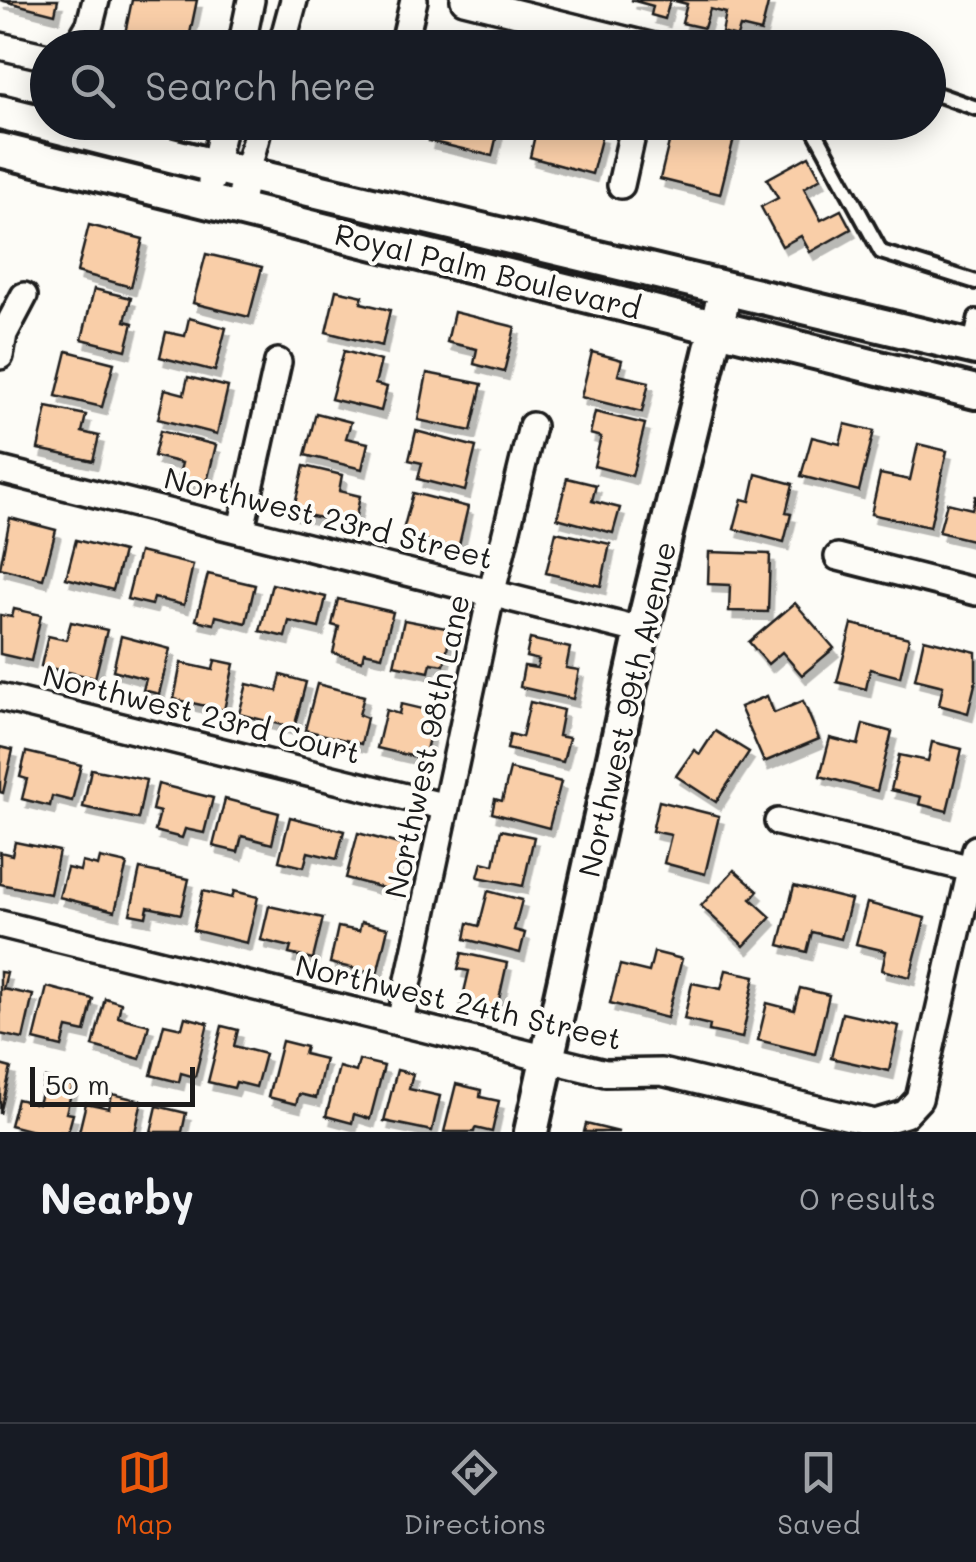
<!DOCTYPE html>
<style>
body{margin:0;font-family:Mali,sans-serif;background:#242831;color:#f1f3f6}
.scale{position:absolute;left:30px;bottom:25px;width:165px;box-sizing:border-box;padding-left:10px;border:5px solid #1c1c1c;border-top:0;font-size:28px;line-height:35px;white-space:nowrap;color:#1c1c1c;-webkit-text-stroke:8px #fdfcf7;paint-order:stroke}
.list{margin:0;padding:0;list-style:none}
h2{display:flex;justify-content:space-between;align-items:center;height:130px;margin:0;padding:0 40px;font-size:42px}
h2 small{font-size:32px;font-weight:400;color:#9ea1a6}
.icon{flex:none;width:55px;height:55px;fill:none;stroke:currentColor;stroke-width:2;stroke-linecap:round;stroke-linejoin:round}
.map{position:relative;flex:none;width:976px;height:1132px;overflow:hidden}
.search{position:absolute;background:#171b24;box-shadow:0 5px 25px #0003;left:30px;right:30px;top:30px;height:110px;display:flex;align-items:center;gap:25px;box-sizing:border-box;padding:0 35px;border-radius:55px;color:#9ea1a6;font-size:38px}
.sheet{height:290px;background:#171b24}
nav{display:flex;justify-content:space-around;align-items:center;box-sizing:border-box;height:140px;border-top:2px solid #363941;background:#171b24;font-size:28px;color:#9ea1a6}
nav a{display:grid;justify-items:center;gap:5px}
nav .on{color:#ea580c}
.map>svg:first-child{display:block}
.building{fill:#f9cea8;stroke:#1c1c1c;stroke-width:2.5;filter:url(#shadow)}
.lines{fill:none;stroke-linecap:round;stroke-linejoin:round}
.lane-casing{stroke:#1c1c1c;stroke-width:20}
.street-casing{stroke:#1c1c1c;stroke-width:32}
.secondary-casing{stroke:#1c1c1c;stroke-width:40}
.lane{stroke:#fdfcf7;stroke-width:12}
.street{stroke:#fdfcf7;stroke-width:25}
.secondary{stroke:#fdfcf7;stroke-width:32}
.labels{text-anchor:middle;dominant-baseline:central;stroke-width:8;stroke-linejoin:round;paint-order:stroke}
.street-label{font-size:30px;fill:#1c1c1c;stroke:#fdfcf7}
</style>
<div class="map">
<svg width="976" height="1132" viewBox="0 0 976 1132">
<defs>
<filter id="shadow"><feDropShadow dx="4.5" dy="8" stdDeviation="0" flood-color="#0004"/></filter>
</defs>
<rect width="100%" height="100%" fill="#fdfcf7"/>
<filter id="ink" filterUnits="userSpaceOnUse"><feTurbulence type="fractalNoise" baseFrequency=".01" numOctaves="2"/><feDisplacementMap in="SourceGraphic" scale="20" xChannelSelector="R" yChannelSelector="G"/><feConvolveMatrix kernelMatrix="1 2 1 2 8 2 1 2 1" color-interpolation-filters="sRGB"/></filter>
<g filter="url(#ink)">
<g class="building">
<path d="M 0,0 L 58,0 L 55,14 Z"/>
<path d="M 132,0 L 197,0 L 187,48 L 122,48 Z"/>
<path d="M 631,0 L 670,0 L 665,19 L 651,15 L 653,6 Z"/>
<path d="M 671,0 L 769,0 L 761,32 L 740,27 L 737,37 L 722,33 L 726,13 L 710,9 L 704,28 L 682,23 L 687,4 Z"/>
<path d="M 454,30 L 511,44 L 511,48 L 449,48 Z"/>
<path d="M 433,122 L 500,122 L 492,156 L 429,141 Z"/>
<path d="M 538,122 L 590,122 L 588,132 L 602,135 L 592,174 L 530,157 Z"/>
<path d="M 674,122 L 738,122 L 720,194 L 660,179 Z"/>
<path d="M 809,156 L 821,178 L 804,188 L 821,220 L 841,210 L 851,229 L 810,252 L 801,236 L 782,246 L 761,207 L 778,198 L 767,179 Z"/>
<path d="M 89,225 L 143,239 L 131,287 L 77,272 Z"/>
<path d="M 206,254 L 262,267 L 249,317 L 193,303 Z"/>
<path d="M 94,289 L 131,298 L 125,321 L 133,323 L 126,350 L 82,339 Z"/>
<path d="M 336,290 L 363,296 L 361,303 L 390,310 L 382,346 L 326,332 Z"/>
<path d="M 454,312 L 515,327 L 504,372 L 474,364 L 477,349 L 447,342 Z"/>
<path d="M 189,318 L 226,328 L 215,371 L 160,357 L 166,332 L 185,336 Z"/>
<path d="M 67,351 L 114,363 L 102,407 L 56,396 Z"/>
<path d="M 344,351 L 381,361 L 375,384 L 387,387 L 381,411 L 331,399 Z"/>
<path d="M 592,352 L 622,360 L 618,375 L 649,382 L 642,412 L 581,397 Z"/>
<path d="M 427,373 L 482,384 L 471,431 L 418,420 Z"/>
<path d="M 188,377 L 228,387 L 217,434 L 158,419 L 165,389 L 184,394 Z"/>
<path d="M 47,407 L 86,415 L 82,432 L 99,436 L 93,461 L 38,449 Z"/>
<path d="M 595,412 L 645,424 L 632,476 L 594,466 L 601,437 L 590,434 Z"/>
<path d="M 316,413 L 351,422 L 346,438 L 368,443 L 362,469 L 305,455 Z"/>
<path d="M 845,424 L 874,431 L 859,491 L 801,476 L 812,437 L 840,444 Z"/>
<path d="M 160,431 L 216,445 L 206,486 L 178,479 L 182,463 L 154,456 Z"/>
<path d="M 416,431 L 476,447 L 465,491 L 418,479 L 422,463 L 409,460 Z"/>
<path d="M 918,444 L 947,451 L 930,527 L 871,514 L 880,474 L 910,480 Z"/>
<path d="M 304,466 L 342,475 L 339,491 L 360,496 L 354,525 L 293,512 Z"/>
<path d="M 756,474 L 793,484 L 786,513 L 791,514 L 784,542 L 734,529 L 742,499 L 750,501 Z"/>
<path d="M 567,478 L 596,485 L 592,501 L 620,508 L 613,533 L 557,518 Z"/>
<path d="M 413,493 L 468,507 L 458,549 L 402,534 Z"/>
<path d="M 976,495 L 976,541 L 939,532 L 947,503 L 972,509 Z"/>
<path d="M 10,518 L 56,530 L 43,579 L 0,568 Z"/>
<path d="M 556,532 L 610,544 L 601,586 L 546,573 Z"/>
<path d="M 76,540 L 123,552 L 113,590 L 66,578 Z"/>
<path d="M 139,552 L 193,565 L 184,605 L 154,598 L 152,605 L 127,599 Z"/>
<path d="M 709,552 L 770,554 L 768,612 L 729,611 L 730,585 L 708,584 Z"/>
<path d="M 208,574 L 255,585 L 246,623 L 216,616 L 214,624 L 196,620 Z"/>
<path d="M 272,584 L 326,597 L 319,628 L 289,621 L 285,637 L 260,631 Z"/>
<path d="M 338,599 L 393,612 L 382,656 L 364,652 L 362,661 L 333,653 L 339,627 L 332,625 Z"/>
<path d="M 795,603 L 834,648 L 802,675 L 782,652 L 768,664 L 749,642 Z"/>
<path d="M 14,609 L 41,615 L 31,661 L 0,654 L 0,615 L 12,617 Z"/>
<path d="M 404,620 L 451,629 L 444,665 L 431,663 L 429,672 L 394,665 Z"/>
<path d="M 71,622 L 107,630 L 95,678 L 41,666 L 48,636 L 66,640 Z"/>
<path d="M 852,624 L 909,638 L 900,677 L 870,669 L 866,689 L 837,682 Z"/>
<path d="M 121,636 L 170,649 L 159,694 L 143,690 L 146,679 L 113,670 Z"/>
<path d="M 530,639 L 570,648 L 566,668 L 579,670 L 573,699 L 520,687 L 524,666 L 537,668 L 539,660 L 526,657 Z"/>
<path d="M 924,639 L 976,652 L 976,680 L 968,713 L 939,705 L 943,686 L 915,679 Z"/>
<path d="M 215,660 L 234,664 L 224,710 L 174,699 L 181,663 L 213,670 Z"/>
<path d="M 281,675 L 306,682 L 294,728 L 239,714 L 247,684 L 277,691 Z"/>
<path d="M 317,684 L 364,696 L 359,715 L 367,718 L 361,744 L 305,730 Z"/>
<path d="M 767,696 L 774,713 L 803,701 L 819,739 L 764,762 L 740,707 Z"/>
<path d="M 530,702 L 563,710 L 558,736 L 569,738 L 563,762 L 507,749 L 510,734 L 522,737 Z"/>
<path d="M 401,704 L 435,712 L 424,759 L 377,748 L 386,710 L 399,714 Z"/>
<path d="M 863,724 L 892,732 L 877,791 L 820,776 L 830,738 L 858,745 Z"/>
<path d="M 715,731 L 749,752 L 716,802 L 676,776 L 694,750 L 700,754 Z"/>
<path d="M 932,742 L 962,749 L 947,811 L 919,804 L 921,797 L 891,790 L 899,755 L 928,761 Z"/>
<path d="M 0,747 L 13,750 L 3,793 L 0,792 Z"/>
<path d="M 26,752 L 81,765 L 72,801 L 52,796 L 50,806 L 22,799 L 27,779 L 20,777 Z"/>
<path d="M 91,769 L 146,780 L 138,819 L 83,807 Z"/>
<path d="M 510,769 L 561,782 L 549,828 L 492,813 L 495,799 L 502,801 Z"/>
<path d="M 158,784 L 213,798 L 204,833 L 185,829 L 182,838 L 155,831 L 160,812 L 152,810 Z"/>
<path d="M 225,799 L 279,813 L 272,844 L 242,836 L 238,852 L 213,846 Z"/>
<path d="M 659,801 L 719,816 L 705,874 L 664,863 L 671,835 L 652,831 Z"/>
<path d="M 290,817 L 344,831 L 337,859 L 308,852 L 304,867 L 279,861 Z"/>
<path d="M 501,830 L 534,837 L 523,886 L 478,877 L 482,862 L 494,865 Z"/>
<path d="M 358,833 L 402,845 L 390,890 L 346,878 Z"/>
<path d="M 15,842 L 59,851 L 50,894 L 0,884 L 0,852 L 12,855 Z"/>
<path d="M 100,858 L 127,864 L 115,911 L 59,897 L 67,868 L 80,871 L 82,862 L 98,866 Z"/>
<path d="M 140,869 L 189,879 L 181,914 L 148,907 L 146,917 L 130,914 Z"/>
<path d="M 734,870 L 758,891 L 751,899 L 771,917 L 744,946 L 701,906 Z"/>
<path d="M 794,886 L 851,900 L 841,939 L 812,932 L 807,952 L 779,945 Z"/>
<path d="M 203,891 L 232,898 L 234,891 L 258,897 L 247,943 L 193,930 Z"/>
<path d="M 488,891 L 522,900 L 514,930 L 525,933 L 520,953 L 465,939 L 468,923 L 479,926 Z"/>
<path d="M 867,903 L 925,918 L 910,977 L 882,970 L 886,951 L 856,944 Z"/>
<path d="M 269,906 L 323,918 L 313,959 L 289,954 L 291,947 L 261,940 Z"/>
<path d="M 361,922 L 388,928 L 377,974 L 330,963 L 338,927 L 359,931 Z"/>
<path d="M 654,952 L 682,959 L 667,1018 L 610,1003 L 620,965 L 649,972 Z"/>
<path d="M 462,953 L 507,963 L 496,1013 L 461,1005 L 469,971 L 458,969 Z"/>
<path d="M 726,970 L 755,976 L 742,1038 L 709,1031 L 710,1025 L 684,1019 L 692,983 L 721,989 Z"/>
<path d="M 0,972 L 7,973 L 3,989 L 33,995 L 23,1039 L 0,1034 Z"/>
<path d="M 47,987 L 93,999 L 85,1032 L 67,1028 L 62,1047 L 34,1040 Z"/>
<path d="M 800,988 L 829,995 L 815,1054 L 758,1040 L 767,1003 L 794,1010 Z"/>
<path d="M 105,998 L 121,1003 L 118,1017 L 149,1025 L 140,1059 L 93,1046 Z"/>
<path d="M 842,1013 L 899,1026 L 889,1071 L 831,1058 Z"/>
<path d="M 185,1017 L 208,1023 L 195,1077 L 181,1073 L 179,1082 L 151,1075 L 164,1024 L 182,1028 Z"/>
<path d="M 222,1026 L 238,1030 L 234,1046 L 265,1054 L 256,1087 L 236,1082 L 234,1088 L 208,1082 Z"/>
<path d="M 282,1041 L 306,1047 L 304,1054 L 325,1059 L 316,1098 L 299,1094 L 296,1104 L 268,1097 Z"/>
<path d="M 359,1060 L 384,1066 L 370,1119 L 354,1114 L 352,1123 L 326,1116 L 339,1067 L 356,1072 Z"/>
<path d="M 0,1065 L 11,1068 L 0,1114 Z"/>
<path d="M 397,1070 L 413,1074 L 409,1089 L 440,1096 L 432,1131 L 384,1121 Z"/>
<path d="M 45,1078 L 73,1086 L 66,1113 L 73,1114 L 68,1132 L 37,1132 L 10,1125 L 17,1099 L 38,1104 Z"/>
<path d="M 456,1084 L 481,1090 L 480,1097 L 499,1101 L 492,1132 L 475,1128 L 474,1132 L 444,1132 Z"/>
<path d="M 112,1094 L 142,1101 L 135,1132 L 79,1132 L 86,1103 L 109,1108 Z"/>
<path d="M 157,1106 L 186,1113 L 182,1132 L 151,1132 Z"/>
<path d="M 586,1124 L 619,1132 L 584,1132 Z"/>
</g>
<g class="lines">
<g class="lane-casing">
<g id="lane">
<path d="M 928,91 L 976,108"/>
<path d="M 810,122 L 881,252 L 976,282"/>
<path d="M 970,344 L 976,317"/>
</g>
</g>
<g class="street-casing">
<g id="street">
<path d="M 464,0 L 658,48"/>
<path d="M 0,46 L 48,57"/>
<path d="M 76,48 L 90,24 L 96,0"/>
<path d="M 241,48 L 251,0"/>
<path d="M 281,48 L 294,0"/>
<path d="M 403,48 L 414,0"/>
<path d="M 211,181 L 224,122"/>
<path d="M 621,185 L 635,122"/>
<path d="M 238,207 L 260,122"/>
<path d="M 0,356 L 4,334 L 24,296"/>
<path d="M 0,470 L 642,631"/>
<path d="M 241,529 L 278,362"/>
<path d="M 838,557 L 976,592"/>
<path d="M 0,697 L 446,807"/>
<path d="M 778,822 L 976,870"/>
<path d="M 0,924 L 605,1073 L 661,1072 L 875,1123 L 905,1114 L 919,1099 L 976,849"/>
<path d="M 400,1022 L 492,591 L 532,426"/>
</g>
</g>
<g class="secondary-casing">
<g id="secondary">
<path d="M 0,112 L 246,174 L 976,348"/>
<path d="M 0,150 L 976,392"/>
<path d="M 531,1132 L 642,631 L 721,308"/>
</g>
</g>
<use href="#lane" class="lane"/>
<use href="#street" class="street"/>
<use href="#secondary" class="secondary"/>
</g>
</g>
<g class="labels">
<g class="street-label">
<text transform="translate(488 270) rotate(14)">Royal Palm Boulevard</text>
<text transform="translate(329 517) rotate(14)">Northwest 23rd Street</text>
<text transform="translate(626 709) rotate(-77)">Northwest 99th Avenue</text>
<text transform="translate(202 713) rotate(14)">Northwest 23rd Court</text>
<text transform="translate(426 746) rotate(-78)">Northwest 98th Lane</text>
<text transform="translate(459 1001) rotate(13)">Northwest 24th Street</text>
</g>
</g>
</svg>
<div class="scale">50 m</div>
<div class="search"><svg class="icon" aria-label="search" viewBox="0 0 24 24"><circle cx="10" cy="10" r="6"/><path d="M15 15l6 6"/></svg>Search here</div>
</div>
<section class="sheet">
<h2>Nearby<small>0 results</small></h2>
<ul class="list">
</ul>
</section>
<nav>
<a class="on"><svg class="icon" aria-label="map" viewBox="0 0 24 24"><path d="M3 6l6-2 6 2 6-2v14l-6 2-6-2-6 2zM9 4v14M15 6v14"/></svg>Map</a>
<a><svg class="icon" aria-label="directions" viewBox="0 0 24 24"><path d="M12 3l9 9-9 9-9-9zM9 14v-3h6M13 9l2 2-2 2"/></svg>Directions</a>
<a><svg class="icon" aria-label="saved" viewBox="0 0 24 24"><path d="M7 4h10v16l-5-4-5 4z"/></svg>Saved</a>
</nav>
